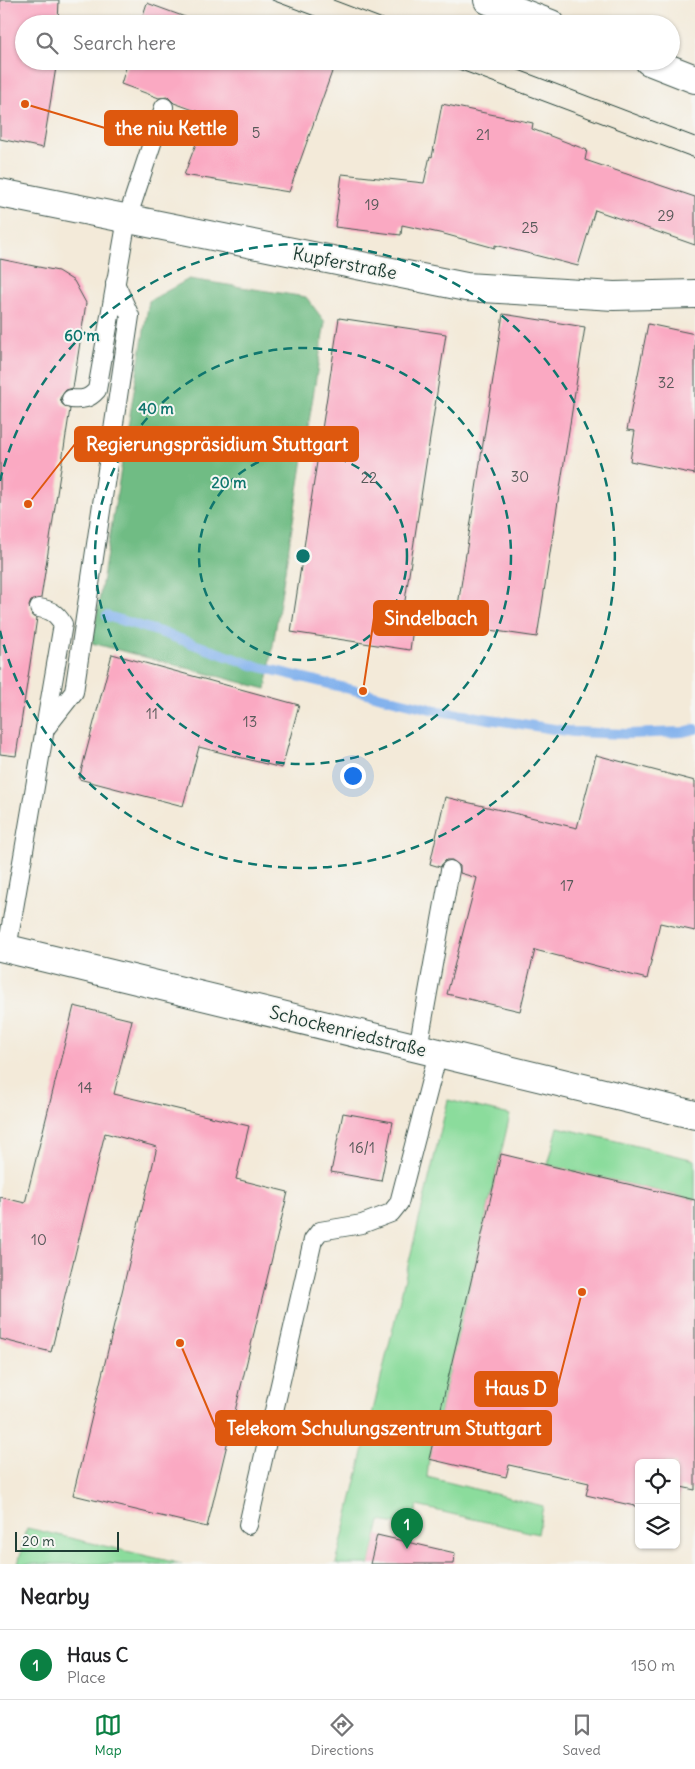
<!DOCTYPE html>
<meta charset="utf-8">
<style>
body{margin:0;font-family:Delius,sans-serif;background:#f6f6f6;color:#202124}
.controls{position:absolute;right:15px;bottom:15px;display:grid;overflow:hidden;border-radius:8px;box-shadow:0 1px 4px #0004}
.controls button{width:45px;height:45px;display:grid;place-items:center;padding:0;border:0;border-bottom:1px solid #e0e0e0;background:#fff;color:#202124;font:25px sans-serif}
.scale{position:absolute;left:15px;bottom:12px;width:104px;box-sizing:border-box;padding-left:5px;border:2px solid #1f3d34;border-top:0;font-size:14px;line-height:18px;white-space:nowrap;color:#1f3d34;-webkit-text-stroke:4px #f6f6f2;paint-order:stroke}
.you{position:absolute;left:352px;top:775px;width:18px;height:18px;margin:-12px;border:4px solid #fff;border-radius:50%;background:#1a73e8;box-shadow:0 0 0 8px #1a73e833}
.badge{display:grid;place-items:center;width:32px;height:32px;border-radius:50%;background:#0b8043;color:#fff;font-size:16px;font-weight:700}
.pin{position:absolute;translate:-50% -41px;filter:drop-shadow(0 1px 2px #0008)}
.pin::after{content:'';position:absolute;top:26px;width:18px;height:15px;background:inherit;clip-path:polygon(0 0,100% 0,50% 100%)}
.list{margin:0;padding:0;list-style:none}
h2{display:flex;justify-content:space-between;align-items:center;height:65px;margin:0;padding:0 20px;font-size:21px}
h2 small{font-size:16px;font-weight:400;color:#757577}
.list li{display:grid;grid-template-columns:32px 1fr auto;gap:15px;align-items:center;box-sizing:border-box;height:70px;padding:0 20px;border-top:1px solid #e0e0e0}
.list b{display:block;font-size:19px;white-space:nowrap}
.list p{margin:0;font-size:16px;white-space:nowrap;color:#757577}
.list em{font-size:16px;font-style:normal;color:#757577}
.icon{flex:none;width:28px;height:28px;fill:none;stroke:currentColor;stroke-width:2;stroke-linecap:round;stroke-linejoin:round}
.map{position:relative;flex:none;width:695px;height:1564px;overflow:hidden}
.search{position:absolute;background:#fff;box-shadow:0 1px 4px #0004;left:15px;right:15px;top:15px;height:55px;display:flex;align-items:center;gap:12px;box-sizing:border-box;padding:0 18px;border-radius:28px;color:#757577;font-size:19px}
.sheet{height:135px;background:#fff}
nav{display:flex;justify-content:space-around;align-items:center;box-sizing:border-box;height:70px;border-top:1px solid #e0e0e0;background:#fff;font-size:14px;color:#757577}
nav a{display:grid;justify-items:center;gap:2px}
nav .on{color:#0b8043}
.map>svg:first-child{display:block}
.green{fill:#8bdc9c;stroke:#558c68}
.forest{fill:#70bc84;stroke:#487c5c}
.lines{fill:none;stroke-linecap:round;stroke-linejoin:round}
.stream{stroke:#83b2ed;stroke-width:10}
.building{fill:#faa9c2}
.lane-casing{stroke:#3f574d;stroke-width:20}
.street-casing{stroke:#3f574d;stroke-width:30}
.lane{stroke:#fff;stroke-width:18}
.street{stroke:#fff;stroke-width:28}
.tram{stroke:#1f3d34;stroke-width:1}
.ring{fill:none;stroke:#0f766e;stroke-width:2.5;stroke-dasharray:9 6}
.labels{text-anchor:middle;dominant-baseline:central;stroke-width:4;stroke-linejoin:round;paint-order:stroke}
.number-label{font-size:15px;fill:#565858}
.street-label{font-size:18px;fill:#1f3d34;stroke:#f6f6f2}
.centre{fill:#0f766e;stroke:#f6f6f2;stroke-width:2.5}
.ring-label{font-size:15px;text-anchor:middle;font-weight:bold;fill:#0f766e;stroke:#f6f6f2;stroke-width:4;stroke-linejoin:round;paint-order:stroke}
.leader{fill:none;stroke:#de580e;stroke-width:2}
.callout-dot{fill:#de580e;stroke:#f6f6f2;stroke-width:2}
.callout{fill:#de580e;stroke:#de580e;stroke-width:2}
.callout-label{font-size:19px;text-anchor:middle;font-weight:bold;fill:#fff}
</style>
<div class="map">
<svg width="695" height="1564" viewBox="0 0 695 1564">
<rect width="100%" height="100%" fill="#f6f6f2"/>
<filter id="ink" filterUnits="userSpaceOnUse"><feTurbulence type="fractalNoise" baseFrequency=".02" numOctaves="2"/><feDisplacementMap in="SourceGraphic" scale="10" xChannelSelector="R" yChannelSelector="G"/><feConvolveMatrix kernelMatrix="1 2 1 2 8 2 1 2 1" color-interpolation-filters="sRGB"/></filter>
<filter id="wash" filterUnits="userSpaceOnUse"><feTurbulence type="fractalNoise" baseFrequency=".0096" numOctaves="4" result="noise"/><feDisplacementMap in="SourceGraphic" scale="20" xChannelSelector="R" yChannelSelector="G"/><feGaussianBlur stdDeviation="1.12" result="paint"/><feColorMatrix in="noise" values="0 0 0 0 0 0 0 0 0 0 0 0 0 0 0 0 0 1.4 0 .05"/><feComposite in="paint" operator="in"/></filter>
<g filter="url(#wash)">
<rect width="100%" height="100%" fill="#f3ead9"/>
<g class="green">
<path d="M 448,1100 L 510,1115 L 429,1459 L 427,1477 L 543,1506 L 538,1534 L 417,1506 L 413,1527 L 380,1521 L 370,1564 L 336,1564 Z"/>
<path d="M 558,1127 L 695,1160 L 695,1200 L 548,1165 Z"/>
<path d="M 27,1528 L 182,1564 L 18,1564 Z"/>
</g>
<path class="forest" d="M 189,279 L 306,297 L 325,322 L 266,689 L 92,643 L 149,301 Z"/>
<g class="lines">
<path class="stream" d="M 107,616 L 160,632 L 252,665 L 439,711 L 573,732 L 627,734 L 683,732 L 695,729"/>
</g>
<g id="blocks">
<g class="building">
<path d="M 0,0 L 59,0 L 58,24 L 24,24 L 24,61 L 57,61 L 43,148 L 0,139 Z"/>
<path d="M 147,3 L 204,24 L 140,24 Z"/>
<path d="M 128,61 L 310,61 L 333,69 L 289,192 L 184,175 L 207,115 L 174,103 L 168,97 L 159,98 L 121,84 Z"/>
<path d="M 442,104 L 533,123 L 532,129 L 587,150 L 585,160 L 695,197 L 695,245 L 595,210 L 578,266 L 495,245 L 495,248 L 444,234 L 402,225 L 401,235 L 335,227 L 342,174 L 424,183 L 430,156 L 432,157 Z"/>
<path d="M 0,259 L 58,271 L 74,281 L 86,303 L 73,388 L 66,390 L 60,398 L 62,404 L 70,409 L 41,598 L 31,601 L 29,606 L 32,616 L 37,618 L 16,756 L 0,754 Z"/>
<path d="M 503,314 L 585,327 L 537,637 L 455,625 Z"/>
<path d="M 339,318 L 446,334 L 402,620 L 414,621 L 410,650 L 291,632 Z"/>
<path d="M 648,324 L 695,334 L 695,474 L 630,461 L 635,431 L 627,430 Z"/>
<path d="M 112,654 L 299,705 L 282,768 L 199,747 L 183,806 L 79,779 Z"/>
<path d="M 596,755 L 695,781 L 695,931 L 660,923 L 647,979 L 535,950 L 520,1011 L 447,994 L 477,878 L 460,873 L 460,866 L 452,860 L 446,860 L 440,867 L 430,864 L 445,797 L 577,828 Z"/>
<path d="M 74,1006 L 132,1020 L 114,1094 L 249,1126 L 236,1179 L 288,1192 L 207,1527 L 73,1495 L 157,1147 L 105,1133 L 51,1352 L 0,1339 L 0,1197 L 25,1203 Z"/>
<path d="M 343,1113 L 393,1122 L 381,1181 L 331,1172 Z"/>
<path d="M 501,1154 L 695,1200 L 695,1490 L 681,1487 L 676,1510 L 676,1463 L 639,1463 L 639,1507 L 586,1495 L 589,1483 L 509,1465 L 506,1477 L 429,1459 Z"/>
<path d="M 377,1535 L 455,1553 L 454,1564 L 370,1564 Z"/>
</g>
</g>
</g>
<g filter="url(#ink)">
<use href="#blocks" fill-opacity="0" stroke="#3f574d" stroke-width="1"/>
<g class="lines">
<g class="lane-casing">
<g id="lane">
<path d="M 71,399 C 83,400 89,399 97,390 L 127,219 L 164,107"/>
<path d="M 45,729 L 74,692 L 130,316 L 115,283"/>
<path d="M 7,949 L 63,624 C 56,613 51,610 39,608"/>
<path d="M 418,1048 L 450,870"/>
<path d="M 248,1525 L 313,1240 L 320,1231 L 362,1224 L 391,1213 L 399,1203 L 438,1053"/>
</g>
</g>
<g class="street-casing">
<g id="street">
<path d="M 488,0 L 551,24"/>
<path d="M 649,61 L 695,79"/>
<path d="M 0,193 L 466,287 L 614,296 L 695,294"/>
<path d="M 0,947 L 695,1115"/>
</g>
</g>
<use href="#lane" class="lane"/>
<use href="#street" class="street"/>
<g class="tram">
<path d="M 272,0 L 336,24"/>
<path d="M 333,0 L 396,24"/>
<path d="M 437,61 L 695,158"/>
<path d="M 495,61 L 695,137"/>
</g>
</g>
</g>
<g class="ring">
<circle cx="303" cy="556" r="104"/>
<circle cx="303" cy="556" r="208"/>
<path d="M0 481A312 312 0 1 1 0 631"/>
</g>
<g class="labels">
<g class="number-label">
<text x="256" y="132">5</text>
<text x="483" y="134">21</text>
<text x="372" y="204">19</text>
<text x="666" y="215">29</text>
<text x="530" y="227">25</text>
<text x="666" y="382">32</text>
<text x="520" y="476">30</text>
<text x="369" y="477">22</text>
<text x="152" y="713">11</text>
<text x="250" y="721">13</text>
<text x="567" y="885">17</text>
<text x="85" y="1087">14</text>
<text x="362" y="1147">16/1</text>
<text x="39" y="1239">10</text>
</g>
<g class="street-label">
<text transform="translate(345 263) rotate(11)">Kupferstraße</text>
<text transform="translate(348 1031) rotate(14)">Schockenriedstraße</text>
</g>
</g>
<circle cx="303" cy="556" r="8" class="centre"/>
<g class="ring-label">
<text x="82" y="341">60 m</text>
<text x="156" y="414">40 m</text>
<text x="229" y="488">20 m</text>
</g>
<path class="leader" d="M25 104L105 128M28 504L75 444M363 691L374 618M582 1292L557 1389M180 1343L216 1428"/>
<g class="callout-dot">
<circle cx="25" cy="104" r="5"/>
<circle cx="28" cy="504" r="5"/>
<circle cx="363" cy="691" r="5"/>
<circle cx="582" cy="1292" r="5"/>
<circle cx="180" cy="1343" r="5"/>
</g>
<g class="callout">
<rect x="105" y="111" width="132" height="34" rx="5"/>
<rect x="75" y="427" width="283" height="34" rx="5"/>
<rect x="374" y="601" width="114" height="34" rx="5"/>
<rect x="475" y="1372" width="82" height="34" rx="5"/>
<rect x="216" y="1411" width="335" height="34" rx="5"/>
</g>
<g class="callout-label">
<text x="171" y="135">the niu Kettle</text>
<text x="217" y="451">Regierungspräsidium Stuttgart</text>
<text x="431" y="625">Sindelbach</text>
<text x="516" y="1395">Haus D</text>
<text x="384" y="1435">Telekom Schulungszentrum Stuttgart</text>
</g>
</svg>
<div class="controls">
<button><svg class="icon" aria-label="locate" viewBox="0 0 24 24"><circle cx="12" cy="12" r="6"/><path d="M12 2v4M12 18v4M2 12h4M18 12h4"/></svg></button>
<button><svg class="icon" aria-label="layers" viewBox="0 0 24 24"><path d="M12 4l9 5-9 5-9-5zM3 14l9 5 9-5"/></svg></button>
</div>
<div class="scale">20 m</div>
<div class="you"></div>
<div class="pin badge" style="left:407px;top:1549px">1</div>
<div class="search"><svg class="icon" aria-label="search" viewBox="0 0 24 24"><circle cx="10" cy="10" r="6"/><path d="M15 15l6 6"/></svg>Search here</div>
</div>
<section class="sheet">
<h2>Nearby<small></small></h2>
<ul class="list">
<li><span class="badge">1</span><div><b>Haus C</b><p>Place</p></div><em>150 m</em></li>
</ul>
</section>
<nav>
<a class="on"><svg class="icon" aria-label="map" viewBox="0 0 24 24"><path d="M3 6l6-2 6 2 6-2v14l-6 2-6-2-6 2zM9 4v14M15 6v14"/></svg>Map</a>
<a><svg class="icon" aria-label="directions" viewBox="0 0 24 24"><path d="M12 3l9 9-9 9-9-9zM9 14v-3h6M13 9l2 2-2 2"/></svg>Directions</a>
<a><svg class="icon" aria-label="saved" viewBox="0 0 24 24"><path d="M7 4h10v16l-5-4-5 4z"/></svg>Saved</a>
</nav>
